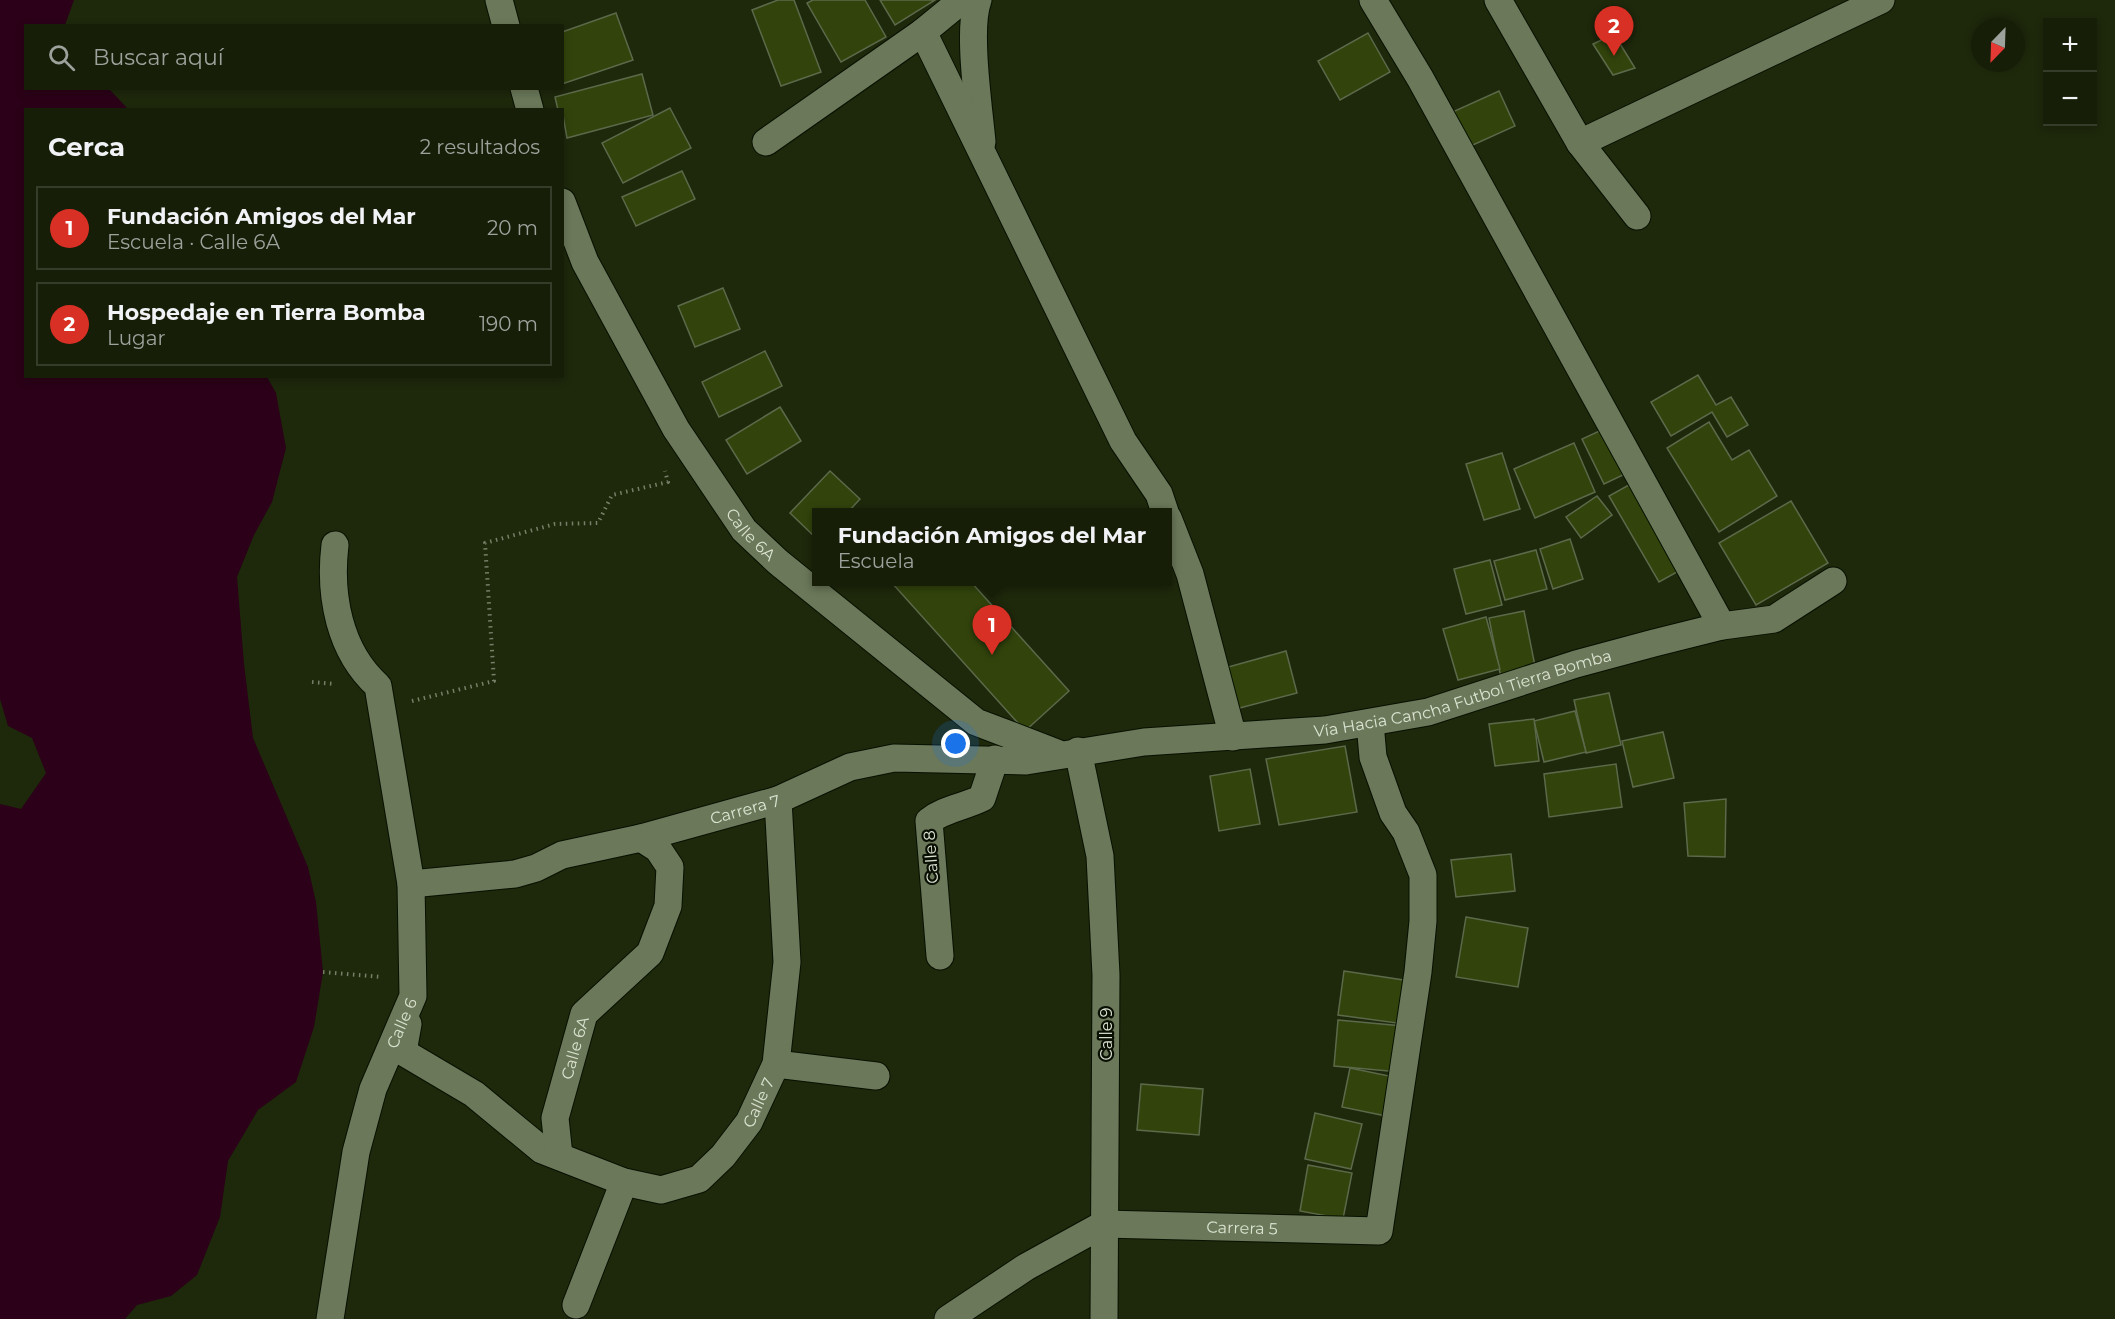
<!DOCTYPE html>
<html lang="es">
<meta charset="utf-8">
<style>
body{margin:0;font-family:Montserrat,sans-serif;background:#1f2712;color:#f1f3f6}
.controls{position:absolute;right:18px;top:18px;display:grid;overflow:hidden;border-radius:0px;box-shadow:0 3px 9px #0003}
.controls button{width:54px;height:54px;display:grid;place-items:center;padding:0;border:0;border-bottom:2px solid #353c29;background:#161e08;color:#f1f3f6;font:30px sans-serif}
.compass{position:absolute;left:1971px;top:18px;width:54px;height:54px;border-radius:50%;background:#161e08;box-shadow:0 3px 9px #0003;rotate:203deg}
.you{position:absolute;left:956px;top:744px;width:21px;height:21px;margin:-15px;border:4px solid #fff;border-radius:50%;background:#1a73e8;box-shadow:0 0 0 9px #1a73e833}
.badge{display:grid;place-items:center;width:39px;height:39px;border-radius:50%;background:#d93025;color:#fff;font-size:20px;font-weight:700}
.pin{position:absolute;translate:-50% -50px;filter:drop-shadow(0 2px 3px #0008)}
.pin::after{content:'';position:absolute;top:32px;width:21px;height:18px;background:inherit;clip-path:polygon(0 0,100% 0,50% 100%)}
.popup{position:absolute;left:812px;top:508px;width:360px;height:78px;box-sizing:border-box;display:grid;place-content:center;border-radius:0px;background:#161e08;filter:drop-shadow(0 2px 4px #0005);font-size:20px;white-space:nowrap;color:#9ea29c}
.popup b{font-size:22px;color:#f1f3f6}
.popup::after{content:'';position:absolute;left:50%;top:100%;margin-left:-12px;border:12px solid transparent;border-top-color:#161e08}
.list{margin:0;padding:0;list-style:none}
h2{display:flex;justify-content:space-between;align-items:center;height:78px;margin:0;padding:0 24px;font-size:26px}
h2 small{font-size:20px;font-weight:400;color:#9ea29c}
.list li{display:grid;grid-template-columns:39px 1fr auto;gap:18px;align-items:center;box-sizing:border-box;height:84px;margin:0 12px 12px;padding:0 12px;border:2px solid #353c29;border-radius:0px}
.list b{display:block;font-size:22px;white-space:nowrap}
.list p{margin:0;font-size:20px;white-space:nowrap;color:#9ea29c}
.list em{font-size:20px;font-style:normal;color:#9ea29c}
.icon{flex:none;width:33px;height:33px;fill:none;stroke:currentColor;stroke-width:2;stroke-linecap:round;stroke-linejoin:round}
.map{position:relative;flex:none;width:2115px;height:1319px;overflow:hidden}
.search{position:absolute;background:#161e08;box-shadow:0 3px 9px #0003;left:24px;top:24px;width:540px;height:66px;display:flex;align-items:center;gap:15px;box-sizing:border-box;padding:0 21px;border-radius:0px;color:#9ea29c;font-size:22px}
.panel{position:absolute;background:#161e08;box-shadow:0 3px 9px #0003;left:24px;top:108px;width:540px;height:270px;border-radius:0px}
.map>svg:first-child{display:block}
.water{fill:#2b0018}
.pier{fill:#1e280b}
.building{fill:#32440c;stroke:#5c694a;stroke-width:1.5}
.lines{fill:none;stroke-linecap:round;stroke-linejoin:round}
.street-casing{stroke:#081000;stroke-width:29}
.path{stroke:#767f67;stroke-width:4;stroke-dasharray:1.5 4.5;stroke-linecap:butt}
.street{stroke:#6b7859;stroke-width:27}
.labels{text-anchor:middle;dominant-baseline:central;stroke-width:4.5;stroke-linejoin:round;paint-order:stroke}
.street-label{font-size:16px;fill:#dbe3d1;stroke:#0a0f04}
</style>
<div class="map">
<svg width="2115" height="1319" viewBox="0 0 2115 1319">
<rect width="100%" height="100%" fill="#1e280b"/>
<path class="water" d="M 0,0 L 74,0 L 65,25 L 26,26 L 26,88 L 109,89 L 128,109 L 26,110 L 26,376 L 267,377 L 276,393 L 286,448 L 272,502 L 254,535 L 237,577 L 244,664 L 253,738 L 308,867 L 316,902 L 323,972 L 314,1027 L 296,1082 L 258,1110 L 228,1161 L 220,1217 L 197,1275 L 171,1296 L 137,1305 L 125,1319 L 0,1319 Z"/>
<path class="pier" d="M 0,699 L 8,726 L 32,738 L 46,773 L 21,809 L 0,804 Z"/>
<g class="building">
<path d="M 778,0 L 794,0 L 821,72 L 781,86 L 752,10 Z"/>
<path d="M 813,0 L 865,0 L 886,37 L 841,62 L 807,3 Z"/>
<path d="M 880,0 L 935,0 L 895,25 Z"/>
<path d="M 616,13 L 633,60 L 562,84 L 562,32 Z"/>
<path d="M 1368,33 L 1390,72 L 1340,100 L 1318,61 Z"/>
<path d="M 1614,34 L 1635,68 L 1613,75 L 1593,44 Z"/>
<path d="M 642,74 L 653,115 L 567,138 L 562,110 L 558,110 L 555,97 Z"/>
<path d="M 1499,91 L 1515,126 L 1464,149 L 1448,114 Z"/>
<path d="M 670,108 L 691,148 L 623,183 L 602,143 Z"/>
<path d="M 682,171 L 695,199 L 636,226 L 622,197 Z"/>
<path d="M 723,288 L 740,329 L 695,347 L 678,306 Z"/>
<path d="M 765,351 L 782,386 L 719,417 L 702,382 Z"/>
<path d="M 1698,375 L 1716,405 L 1731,397 L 1748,425 L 1727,437 L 1712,412 L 1671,436 L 1651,402 Z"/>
<path d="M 780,407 L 801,441 L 747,474 L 726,440 Z"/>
<path d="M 1621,421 L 1642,466 L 1604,484 L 1582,439 Z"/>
<path d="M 1709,422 L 1732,460 L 1749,450 L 1777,496 L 1719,532 L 1667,448 Z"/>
<path d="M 1574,443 L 1595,492 L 1535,518 L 1514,469 Z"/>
<path d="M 1502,453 L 1520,509 L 1484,520 L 1466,464 Z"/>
<path d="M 830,471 L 860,499 L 848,512 L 816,512 L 816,538 L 790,513 Z"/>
<path d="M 1645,476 L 1695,562 L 1659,582 L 1609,496 Z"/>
<path d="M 1597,496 L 1612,515 L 1581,538 L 1566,517 Z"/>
<path d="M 1791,501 L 1828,563 L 1756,605 L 1719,543 Z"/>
<path d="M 1570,539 L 1583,579 L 1553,589 L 1540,549 Z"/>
<path d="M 1536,550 L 1547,589 L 1505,600 L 1494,561 Z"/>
<path d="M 1490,560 L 1502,605 L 1466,614 L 1454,569 Z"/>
<path d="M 971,582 L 1069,691 L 1025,731 L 892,583 Z"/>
<path d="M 1524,611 L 1536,671 L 1501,678 L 1489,618 Z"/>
<path d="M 1486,617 L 1500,669 L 1458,680 L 1443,629 Z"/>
<path d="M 1286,651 L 1297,693 L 1232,710 L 1221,669 Z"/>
<path d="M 1609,693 L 1621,745 L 1586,753 L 1574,700 Z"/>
<path d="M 1575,711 L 1586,752 L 1544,762 L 1534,721 Z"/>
<path d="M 1534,719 L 1539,761 L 1495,766 L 1489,724 Z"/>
<path d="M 1663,732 L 1674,778 L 1633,787 L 1622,741 Z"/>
<path d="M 1345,746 L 1357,812 L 1279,825 L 1266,759 Z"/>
<path d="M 1616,764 L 1622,807 L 1549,817 L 1544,774 Z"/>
<path d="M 1250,769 L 1260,824 L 1219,831 L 1210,776 Z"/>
<path d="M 1726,799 L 1725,857 L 1688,856 L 1684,803 Z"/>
<path d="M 1511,854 L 1515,891 L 1456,897 L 1451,860 Z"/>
<path d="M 1466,917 L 1528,928 L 1518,987 L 1456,977 Z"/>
<path d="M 1344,971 L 1410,981 L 1404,1024 L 1338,1015 Z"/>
<path d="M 1338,1020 L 1403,1026 L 1399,1072 L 1334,1066 Z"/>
<path d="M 1350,1068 L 1399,1078 L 1391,1117 L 1342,1107 Z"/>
<path d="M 1141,1084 L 1203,1089 L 1199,1135 L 1137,1130 Z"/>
<path d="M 1315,1113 L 1362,1124 L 1351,1169 L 1305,1159 Z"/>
<path d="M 1308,1165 L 1352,1173 L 1343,1219 L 1300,1211 Z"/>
</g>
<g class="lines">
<g class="street-casing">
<g id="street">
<path d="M 499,0 L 506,26"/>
<path d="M 978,0 C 967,29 979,108 982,142"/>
<path d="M 1373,0 L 1420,78 L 1722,626"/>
<path d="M 1498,0 L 1580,143 L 1637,216"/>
<path d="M 923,32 L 1123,441 L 1159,494 L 1165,512"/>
<path d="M 524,88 L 530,110"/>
<path d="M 766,142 L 923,32 L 962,0"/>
<path d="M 1580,143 L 1881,0"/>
<path id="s1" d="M 562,202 L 585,262 L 676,429 L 744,530 L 778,562 L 976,722 L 1057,753"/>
<path d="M 1168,518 L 1190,574 L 1233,737"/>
<path d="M 1078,751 L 1100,856 L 1106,975 L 1104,1319"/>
<path id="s2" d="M 411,884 L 515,874 L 536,868 L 562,855 L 641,838 L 778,800 L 850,767 L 894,758 L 1026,761 L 1144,742 L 1325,730 L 1428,712 L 1576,664 L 1654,643 L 1722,626 L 1774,619 L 1833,581"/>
<path d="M 940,956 L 929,821 C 944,809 964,807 982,798 L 995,759"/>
<path id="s3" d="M 408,1024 L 403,1052 L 474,1094 L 542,1150 L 624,1182 L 661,1190 L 699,1179 L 723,1156 L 749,1122 L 776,1064 L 787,962 L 778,800"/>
<path d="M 776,1064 L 876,1076"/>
<path id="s4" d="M 559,1156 L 555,1118 L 584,1014 L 650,953 L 668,906 L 670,867 L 658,849 L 641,838"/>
<path d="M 576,1305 L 624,1182"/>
<path id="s5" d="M 330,1319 L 356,1152 L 373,1089 L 413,996 L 411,884 L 378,686 C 339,651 329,595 335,545"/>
<path id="s6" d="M 948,1319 L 1026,1267 L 1104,1224 L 1379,1231 L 1418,972 L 1423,921 L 1423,875 L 1406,832 L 1393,813 L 1373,757 L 1370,723"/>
</g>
</g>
<g class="path">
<path d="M 312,682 L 335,684"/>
<path d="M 412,701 L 494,681 L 485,543 L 555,524 L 598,523 L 612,495 L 668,482 L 665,471"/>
<path d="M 323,972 L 382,977"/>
</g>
<use href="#street" class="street"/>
</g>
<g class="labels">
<g class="street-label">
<text stroke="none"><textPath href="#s1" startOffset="384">Calle 6A</textPath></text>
<text stroke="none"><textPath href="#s2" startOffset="1078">Vía Hacia Cancha Futbol Tierra Bomba</textPath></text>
<text stroke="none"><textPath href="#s2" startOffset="344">Carrera 7</textPath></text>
<text transform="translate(931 857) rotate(-94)">Calle 8</text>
<text stroke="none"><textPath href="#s5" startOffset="306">Calle 6</textPath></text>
<text transform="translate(1106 1034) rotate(-90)">Calle 9</text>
<text stroke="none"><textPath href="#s4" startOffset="111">Calle 6A</textPath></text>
<text stroke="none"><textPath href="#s3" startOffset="462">Calle 7</textPath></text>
<text stroke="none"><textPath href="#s6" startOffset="321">Carrera 5</textPath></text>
</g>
</g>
</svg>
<div class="controls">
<button>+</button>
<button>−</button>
</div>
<svg class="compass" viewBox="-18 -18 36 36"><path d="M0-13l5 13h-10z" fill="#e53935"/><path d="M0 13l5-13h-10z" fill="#9ea29c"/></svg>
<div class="you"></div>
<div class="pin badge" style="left:992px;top:655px">1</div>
<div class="popup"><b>Fundación Amigos del Mar</b>Escuela</div>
<div class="pin badge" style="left:1614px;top:56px">2</div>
<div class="search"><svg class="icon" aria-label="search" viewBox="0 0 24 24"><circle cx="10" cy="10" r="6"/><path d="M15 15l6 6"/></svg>Buscar aquí</div>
<section class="panel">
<h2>Cerca<small>2 resultados</small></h2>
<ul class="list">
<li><span class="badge">1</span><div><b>Fundación Amigos del Mar</b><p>Escuela · Calle 6A</p></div><em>20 m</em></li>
<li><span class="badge">2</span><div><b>Hospedaje en Tierra Bomba</b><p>Lugar</p></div><em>190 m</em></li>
</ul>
</section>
</div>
